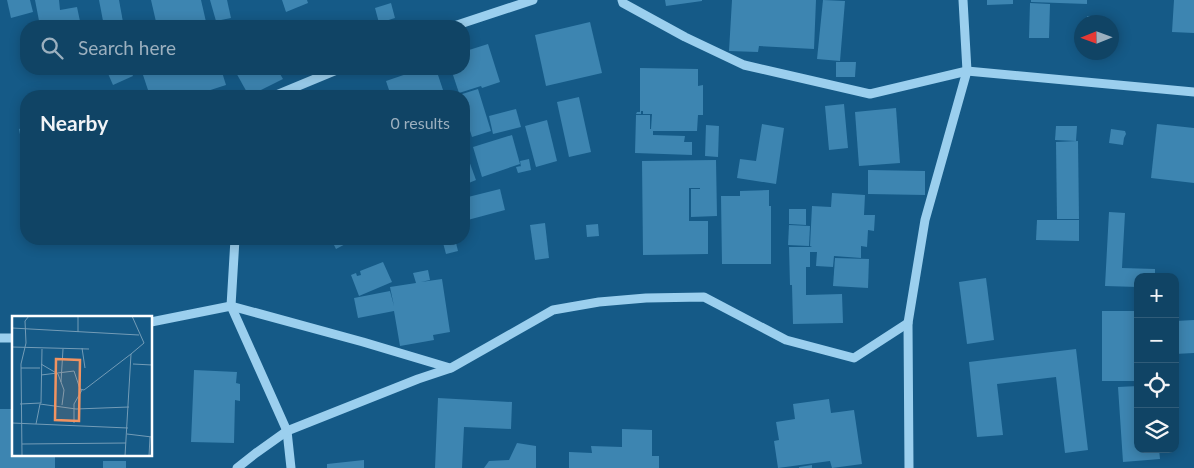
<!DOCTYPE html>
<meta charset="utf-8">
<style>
body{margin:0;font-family:Lato,sans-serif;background:#1e4e6e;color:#f1f3f6}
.controls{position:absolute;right:15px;bottom:15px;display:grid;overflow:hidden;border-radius:10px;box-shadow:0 2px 12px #0003}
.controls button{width:45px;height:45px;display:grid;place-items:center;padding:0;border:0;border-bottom:1px solid #305c79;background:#104465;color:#f1f3f6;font:25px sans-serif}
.compass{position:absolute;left:1074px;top:15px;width:45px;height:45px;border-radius:50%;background:#104465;box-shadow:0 2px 12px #0003;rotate:269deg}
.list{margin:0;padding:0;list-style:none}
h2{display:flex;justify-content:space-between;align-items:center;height:65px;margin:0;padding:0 20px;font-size:21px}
h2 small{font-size:16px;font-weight:400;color:#9cb0bf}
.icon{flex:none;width:28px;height:28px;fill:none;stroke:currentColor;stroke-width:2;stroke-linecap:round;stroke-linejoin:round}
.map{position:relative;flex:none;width:1194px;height:468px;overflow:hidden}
.search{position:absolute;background:#104465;box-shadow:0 2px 12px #0003;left:20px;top:20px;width:450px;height:55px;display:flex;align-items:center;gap:12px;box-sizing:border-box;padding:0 18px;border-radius:20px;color:#9cb0bf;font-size:19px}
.panel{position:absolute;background:#104465;box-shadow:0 2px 12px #0003;left:20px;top:90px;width:450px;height:155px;border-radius:20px}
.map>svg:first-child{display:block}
.building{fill:#3d85b1}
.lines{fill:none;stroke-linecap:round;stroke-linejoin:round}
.minor{stroke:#9bcfee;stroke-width:9}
.inset-road{fill:none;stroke:#739cb7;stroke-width:1}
.view{fill:#f09361;fill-opacity:0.15;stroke:#f09361;stroke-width:2.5}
.inset-edge{fill:none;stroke:#fff;stroke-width:2.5}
</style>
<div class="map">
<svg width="1194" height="468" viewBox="0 0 1194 468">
<rect width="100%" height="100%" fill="#155a87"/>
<g class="building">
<path d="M 7,0 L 30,0 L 33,12 L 11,18 Z"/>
<path d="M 35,0 L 59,0 L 60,10 L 77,7 L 81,26 L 40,26 Z"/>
<path d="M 99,0 L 119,0 L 123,22 L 104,26 Z"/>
<path d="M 151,0 L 201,0 L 207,26 L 157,26 Z"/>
<path d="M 210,0 L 227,0 L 231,18 L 216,21 Z"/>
<path d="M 282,0 L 307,0 L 308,3 L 286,12 Z"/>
<path d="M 665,0 L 702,0 L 702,1 L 666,6 Z"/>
<path d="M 732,0 L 816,0 L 814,49 L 759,46 L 758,52 L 729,51 Z"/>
<path d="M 823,0 L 845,1 L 840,61 L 817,59 Z"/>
<path d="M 987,0 L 1013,0 L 1013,4 L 987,5 Z"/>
<path d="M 1031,0 L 1087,0 L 1087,4 L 1031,2 Z"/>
<path d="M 1174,0 L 1194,0 L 1194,33 L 1172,32 Z"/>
<path d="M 391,3 L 395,18 L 379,23 L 375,8 Z"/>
<path d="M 1030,3 L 1050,4 L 1049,38 L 1029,38 Z"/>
<rect x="1087" y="16" width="12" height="6"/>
<path d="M 303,20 L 306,26 L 291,26 Z"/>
<path d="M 590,22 L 602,73 L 546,86 L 535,35 Z"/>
<path d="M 466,40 L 469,50 L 488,44 L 500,82 L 482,88 L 481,86 L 459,93 L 451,69 L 464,69 L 464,41 Z"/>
<path d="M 836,62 L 856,62 L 855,77 L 836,77 Z"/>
<path d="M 640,68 L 698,69 L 698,86 L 703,85 L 703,115 L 698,115 L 697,131 L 653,131 L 653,135 L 685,136 L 684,142 L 692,142 L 692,155 L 635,153 L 636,115 L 650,115 L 650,129 L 651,129 L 652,114 L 643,114 L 643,111 L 641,111 L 641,114 L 636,114 L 637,112 L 640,112 Z"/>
<path d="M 88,69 L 99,69 L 90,73 Z"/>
<path d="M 106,69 L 130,69 L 133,76 L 113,85 Z"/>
<path d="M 141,69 L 221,69 L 226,85 L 192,96 L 150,96 Z"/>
<path d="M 234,69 L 277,69 L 283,79 L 249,96 Z"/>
<path d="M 280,69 L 295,69 L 283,75 Z"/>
<path d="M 421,69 L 436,69 L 445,96 L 391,96 L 386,81 Z"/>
<path d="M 478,89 L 491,131 L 472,137 L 464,112 L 464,96 L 459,96 L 459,95 Z"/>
<path d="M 579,97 L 591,152 L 569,157 L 557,102 Z"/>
<path d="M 844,104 L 848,148 L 829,150 L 825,106 Z"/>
<path d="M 896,108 L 900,163 L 859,166 L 855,112 Z"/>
<path d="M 516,109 L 521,127 L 493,134 L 489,116 Z"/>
<path d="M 547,120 L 557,161 L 536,167 L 525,126 Z"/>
<path d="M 762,124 L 784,128 L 776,184 L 737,178 L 740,159 L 756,161 Z"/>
<path d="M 1157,124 L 1194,128 L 1194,183 L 1151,178 Z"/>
<path d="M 706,125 L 719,126 L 718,157 L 705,156 Z"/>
<path d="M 1056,126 L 1077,126 L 1076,141 L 1055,140 Z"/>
<path d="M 26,127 L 26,160 L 25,160 L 19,129 Z"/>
<path d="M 1111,129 L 1125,131 L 1126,134 L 1124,138 L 1123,145 L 1109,143 Z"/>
<path d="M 512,135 L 520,164 L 482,177 L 473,147 Z"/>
<path d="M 1078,141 L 1079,219 L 1057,219 L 1056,142 Z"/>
<path d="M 464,147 L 476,180 L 464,185 Z"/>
<path d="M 529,159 L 531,170 L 518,173 L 516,167 L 521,166 L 521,167 L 520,161 Z"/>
<path d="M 716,160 L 717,216 L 691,217 L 691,189 L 700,189 L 700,188 L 689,188 L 689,221 L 708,221 L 708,254 L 643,255 L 642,161 Z"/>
<path d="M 868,170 L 925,171 L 925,195 L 868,194 Z"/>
<path d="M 500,189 L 505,210 L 464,221 L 464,198 Z"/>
<path d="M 769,190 L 769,206 L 771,206 L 771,264 L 722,264 L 721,196 L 740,196 L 740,191 Z"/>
<path d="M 832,193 L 865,195 L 864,215 L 875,215 L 874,231 L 868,230 L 867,247 L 861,246 L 861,258 L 834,256 L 833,267 L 816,266 L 817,252 L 810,252 L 810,267 L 806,267 L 806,295 L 842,294 L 843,323 L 793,324 L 792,285 L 790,285 L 789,247 L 812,247 L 810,246 L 812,206 L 831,207 Z"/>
<path d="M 789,209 L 806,209 L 806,225 L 789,224 Z"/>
<path d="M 1109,212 L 1125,213 L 1122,268 L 1155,269 L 1155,277 L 1138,277 L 1138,287 L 1105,286 Z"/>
<path d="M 1037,220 L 1079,220 L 1079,241 L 1036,240 Z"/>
<path d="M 545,223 L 549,258 L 535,260 L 530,225 Z"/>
<path d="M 598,224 L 599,236 L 587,237 L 586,225 Z"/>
<path d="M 789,225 L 810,226 L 809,246 L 788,245 Z"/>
<path d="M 331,239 L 364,239 L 355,243 L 353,240 L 336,249 Z"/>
<path d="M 442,239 L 455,239 L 458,251 L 446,254 Z"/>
<path d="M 835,258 L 869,259 L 868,288 L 833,286 Z"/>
<path d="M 383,262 L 392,282 L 359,296 L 351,275 L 356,273 L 357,276 L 361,275 L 360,271 Z"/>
<path d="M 428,270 L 430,280 L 421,282 L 442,279 L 450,332 L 433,335 L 434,340 L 400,346 L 394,311 L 358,318 L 354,298 L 390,291 L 394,306 L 390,287 L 416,283 L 413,273 Z"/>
<path d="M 986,278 L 994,340 L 967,344 L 959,282 Z"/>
<rect x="1102" y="311" width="33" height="70"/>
<path d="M 1194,320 L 1194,353 L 1175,354 L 1175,321 Z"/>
<path d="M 1076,349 L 1088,450 L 1065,453 L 1056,377 L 997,384 L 1003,435 L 977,437 L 969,362 Z"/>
<path d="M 194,370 L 237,372 L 236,383 L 240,384 L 240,401 L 235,400 L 234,443 L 191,442 Z"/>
<path d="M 1138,386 L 1138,449 L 1159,449 L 1160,459 L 1123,462 L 1118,387 Z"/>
<path d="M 438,398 L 512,402 L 511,429 L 464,427 L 462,468 L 435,468 Z"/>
<path d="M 829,399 L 831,413 L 854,410 L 862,464 L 832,468 L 830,461 L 778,468 L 774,441 L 779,440 L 776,422 L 795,419 L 793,404 Z"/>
<path d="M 0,409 L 14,409 L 14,454 L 55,454 L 55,468 L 0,468 Z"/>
<path d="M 622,429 L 652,430 L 652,456 L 659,456 L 659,468 L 569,468 L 569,452 L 592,453 L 591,446 L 622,447 Z"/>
<path d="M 517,443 L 536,446 L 536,468 L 484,468 L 489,461 L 509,460 Z"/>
<path d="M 364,460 L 364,468 L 327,468 L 327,464 Z"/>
<rect x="103" y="461" width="23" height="7"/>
<path d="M 812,465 L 812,468 L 799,468 L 799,467 Z"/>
</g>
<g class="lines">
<g class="minor">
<path d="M 622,0 L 623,3 L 685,37 L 744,65 L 870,94 L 967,71 L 1194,92"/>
<path d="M 454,26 L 533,0"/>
<path d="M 274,96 L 339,69"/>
<path d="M 235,239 L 231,306 L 287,431 L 291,468"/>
<path d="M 151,322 L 231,306 L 363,342 L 450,368"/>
<path d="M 0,338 L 14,338"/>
<path d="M 237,468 L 256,453 L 287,431 L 418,379 L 451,368 L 553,310 L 599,302 L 646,298 L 704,297 L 786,340 L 854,358 L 908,323"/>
<path d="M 909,468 L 908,323 L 925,220 L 967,71 L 963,0"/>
</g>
</g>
<g transform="translate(12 316)">
<rect width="140" height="140" fill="#155a87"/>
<path class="inset-road" d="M 66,0 L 66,16M 0,12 L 127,19M 0,31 L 77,33M 70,32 L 73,52M 29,48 L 46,58 L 52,74 L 50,89M 121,48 L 140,49M 9,52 L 28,52M 29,59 L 62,55 L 68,73 L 72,74 L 119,38M 49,66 L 51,33M 8,88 L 29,87 L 30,33M 0,107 L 116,112M 62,107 L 62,88 L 70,74M 24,108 L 28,88 L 64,93 L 117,91M 115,118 L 140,121M 10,128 L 114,127M 10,140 L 9,48 L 14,27 L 13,5 L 17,0M 113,140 L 119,38 L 132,27 L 120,0M 137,140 L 138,121"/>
<path class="view" d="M 44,43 L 68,44 L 67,105 L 43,104 Z"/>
<rect width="140" height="140" class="inset-edge"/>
</g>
</svg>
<div class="controls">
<button>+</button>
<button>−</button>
<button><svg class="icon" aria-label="locate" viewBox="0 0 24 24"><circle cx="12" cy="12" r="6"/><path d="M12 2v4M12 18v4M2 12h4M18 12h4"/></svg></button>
<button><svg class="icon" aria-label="layers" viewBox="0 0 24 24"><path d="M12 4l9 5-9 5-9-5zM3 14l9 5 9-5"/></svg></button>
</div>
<svg class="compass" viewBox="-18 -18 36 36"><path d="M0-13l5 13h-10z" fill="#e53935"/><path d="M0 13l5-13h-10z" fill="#9cb0bf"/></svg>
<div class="search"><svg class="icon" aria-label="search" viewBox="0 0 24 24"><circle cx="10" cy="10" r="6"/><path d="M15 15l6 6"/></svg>Search here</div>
<section class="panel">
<h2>Nearby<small>0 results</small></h2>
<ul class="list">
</ul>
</section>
</div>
